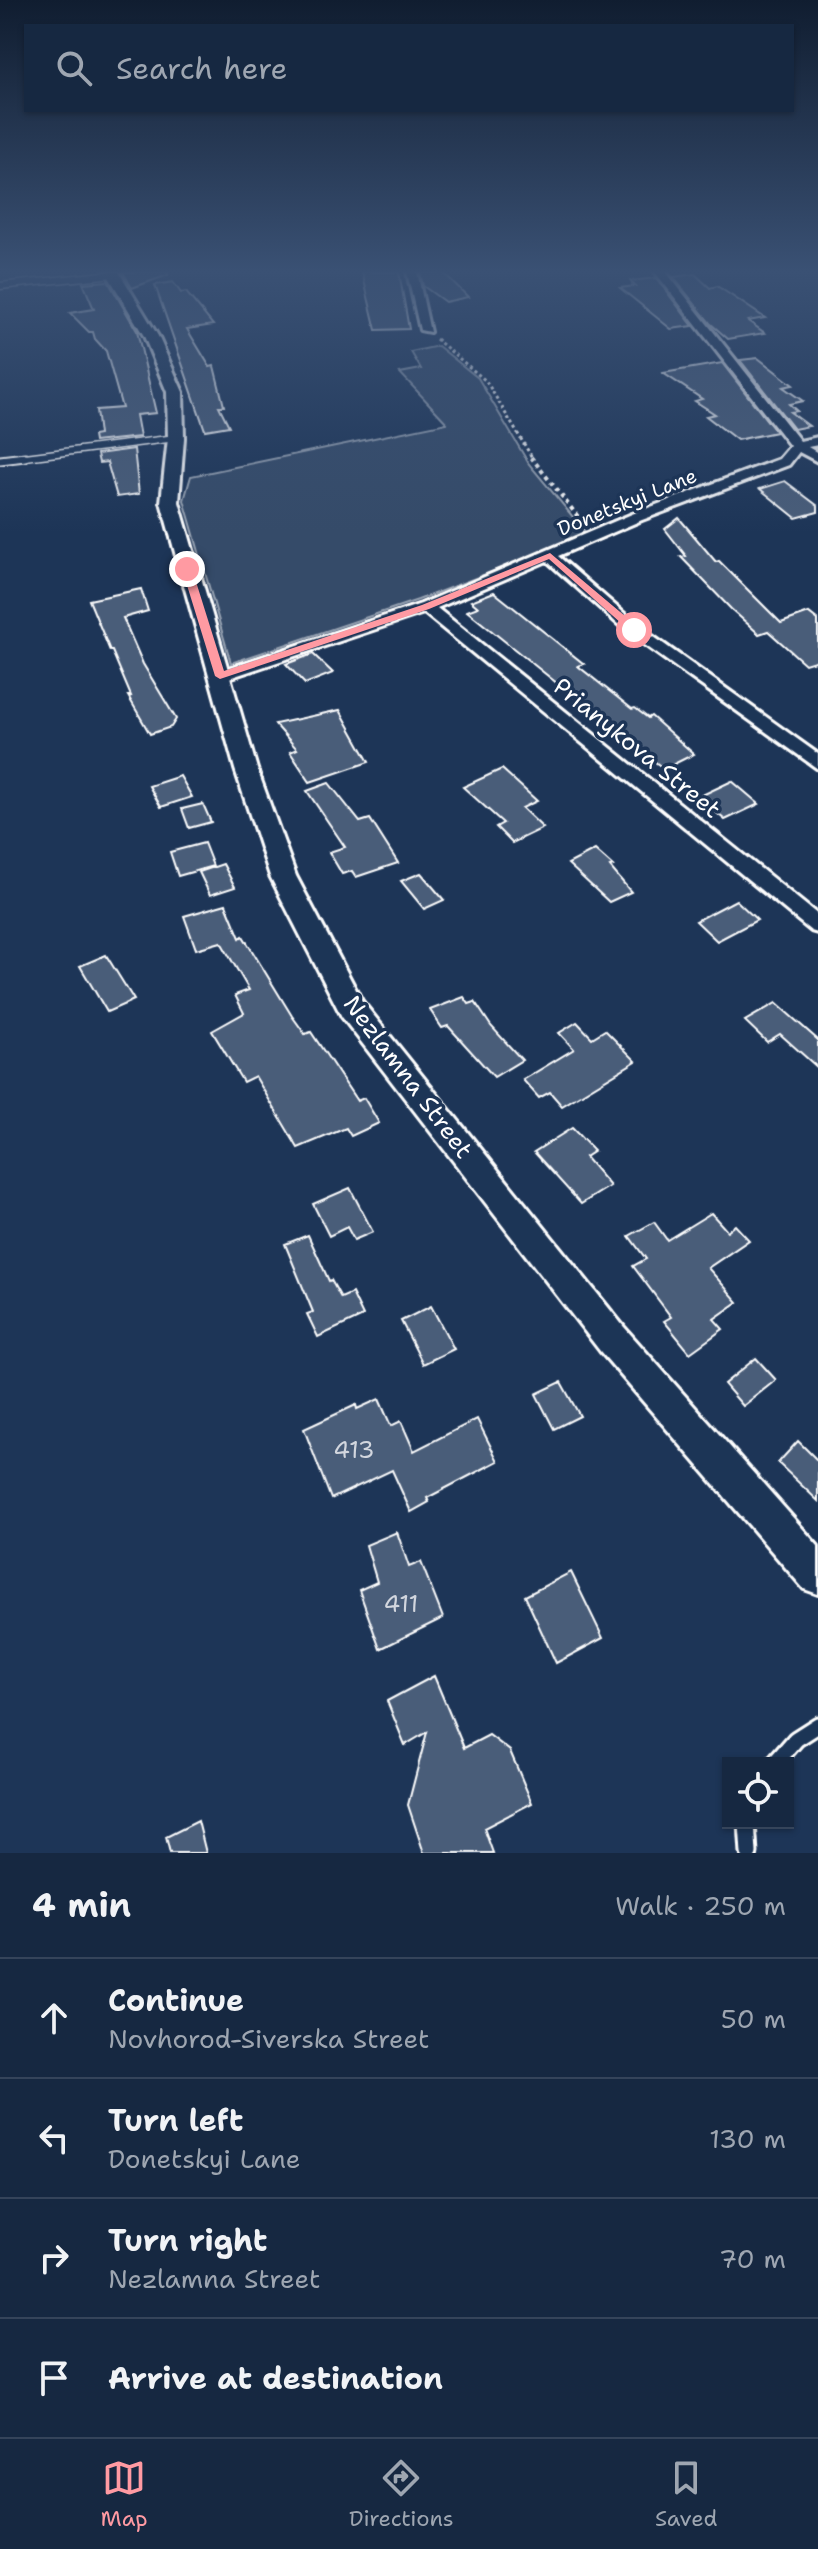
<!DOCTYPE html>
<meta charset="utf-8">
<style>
body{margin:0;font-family:"Shantell Sans",sans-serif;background:#1f3048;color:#f1f3f6}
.controls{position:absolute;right:24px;bottom:24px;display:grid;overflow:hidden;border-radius:0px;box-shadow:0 2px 6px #0004}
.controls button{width:72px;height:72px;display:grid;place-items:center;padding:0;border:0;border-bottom:2px solid #35445a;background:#162841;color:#f1f3f6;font:40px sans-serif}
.stop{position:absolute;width:24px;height:24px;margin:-18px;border:6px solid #ff9aa2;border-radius:50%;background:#fff}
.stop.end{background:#ff9aa2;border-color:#fff;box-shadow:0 2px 8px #0008}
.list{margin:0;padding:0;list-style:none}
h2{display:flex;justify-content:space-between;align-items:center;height:104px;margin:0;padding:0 32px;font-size:34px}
h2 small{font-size:26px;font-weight:400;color:#9ea6b1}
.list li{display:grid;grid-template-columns:52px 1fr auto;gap:24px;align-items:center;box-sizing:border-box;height:120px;padding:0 32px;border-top:2px solid #35445a}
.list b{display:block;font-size:30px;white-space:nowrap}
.list p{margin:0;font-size:26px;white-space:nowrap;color:#9ea6b1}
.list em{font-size:26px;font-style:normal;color:#9ea6b1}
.icon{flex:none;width:44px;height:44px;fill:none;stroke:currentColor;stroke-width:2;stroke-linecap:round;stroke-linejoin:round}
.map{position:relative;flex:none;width:818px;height:1853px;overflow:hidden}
.search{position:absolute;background:#162841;box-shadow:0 2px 6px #0004;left:24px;right:24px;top:24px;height:88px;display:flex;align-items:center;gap:20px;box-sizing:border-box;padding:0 28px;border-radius:0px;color:#9ea6b1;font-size:30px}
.sheet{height:584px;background:#162841}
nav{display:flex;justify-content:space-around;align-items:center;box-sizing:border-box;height:112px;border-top:2px solid #35445a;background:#162841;font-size:22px;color:#9ea6b1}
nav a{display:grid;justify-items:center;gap:4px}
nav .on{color:#ff9aa2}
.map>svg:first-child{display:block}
.green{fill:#364b69;stroke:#9aa5b4;stroke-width:2}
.building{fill:#4a5d79;stroke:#fff;stroke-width:2}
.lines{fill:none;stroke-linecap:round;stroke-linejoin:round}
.service-far2-casing{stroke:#fff;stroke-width:9}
.service-far1-casing{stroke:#fff;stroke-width:11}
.service-casing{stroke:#fff;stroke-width:21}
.minor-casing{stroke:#fff;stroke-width:6}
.tertiary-casing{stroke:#fff;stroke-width:6}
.path-far1{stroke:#fff;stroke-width:3;stroke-dasharray:3 3;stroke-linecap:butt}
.path{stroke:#fff;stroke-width:4;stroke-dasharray:4 4;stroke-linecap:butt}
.service-far2{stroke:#1d3557;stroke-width:6}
.service-far1{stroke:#1d3557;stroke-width:7}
.service{stroke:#1d3557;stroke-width:15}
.minor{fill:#1d3557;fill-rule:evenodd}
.tertiary{fill:#1d3557;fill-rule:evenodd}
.route{fill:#ff9aa2}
.labels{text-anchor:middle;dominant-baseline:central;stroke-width:7;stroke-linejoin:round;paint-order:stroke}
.far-street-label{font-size:20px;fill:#fff;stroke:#1d3557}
.street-label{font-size:24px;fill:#fff;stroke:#1d3557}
.near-number-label{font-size:24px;fill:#d2d6de}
</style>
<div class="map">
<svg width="818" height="1853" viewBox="0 0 818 1853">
<rect width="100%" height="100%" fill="#1d3557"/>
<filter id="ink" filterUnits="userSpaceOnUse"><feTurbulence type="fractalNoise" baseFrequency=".0125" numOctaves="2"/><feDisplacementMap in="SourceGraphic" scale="16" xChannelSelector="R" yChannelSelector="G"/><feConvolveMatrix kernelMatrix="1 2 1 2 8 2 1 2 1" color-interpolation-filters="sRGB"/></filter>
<g filter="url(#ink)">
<path class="green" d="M 438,346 L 478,378 L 529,464 L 588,535 L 418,600 L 231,663 L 184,500 L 191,476 L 447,423 L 400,373 L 421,369 L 411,352 Z"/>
<g class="building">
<path d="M 123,272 L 168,272 L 168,275 L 132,288 Z"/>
<path d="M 362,272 L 399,272 L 409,329 L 376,330 Z"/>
<path d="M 420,272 L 443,272 L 468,297 L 445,302 L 423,286 Z"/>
<path d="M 695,274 L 710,288 L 717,286 L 765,318 L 748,321 L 765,333 L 728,339 L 710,323 L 673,277 Z"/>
<path d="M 656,278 L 693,326 L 671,329 L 620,288 L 635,286 L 630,281 Z"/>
<path d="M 108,281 L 137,331 L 156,413 L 136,415 L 140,437 L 94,442 L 93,436 L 99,435 L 96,410 L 122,408 L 106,351 L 95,339 L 93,332 L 89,332 L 70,313 L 94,309 L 83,283 Z"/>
<path d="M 173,282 L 181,293 L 186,292 L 213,325 L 187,329 L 210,367 L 214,366 L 224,406 L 219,406 L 229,426 L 205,430 L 155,285 Z"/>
<path d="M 758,358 L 793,385 L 783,387 L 803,401 L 789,404 L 797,411 L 790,412 L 809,426 L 794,429 L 740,360 Z"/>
<path d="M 722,363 L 776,432 L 737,440 L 706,416 L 715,414 L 695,401 L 702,399 L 663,373 Z"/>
<path d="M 134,449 L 139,494 L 117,497 L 107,462 L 99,463 L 97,454 Z"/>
<path d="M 785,481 L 818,506 L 818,512 L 796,518 L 760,489 Z"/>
<path d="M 679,518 L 716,562 L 719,561 L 781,623 L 809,613 L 818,620 L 818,660 L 805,664 L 768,631 L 759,634 L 731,609 L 681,557 L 686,556 L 665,529 Z"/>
<path d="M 141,589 L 148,611 L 123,618 L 143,664 L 176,719 L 171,727 L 150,734 L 128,696 L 131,696 L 112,651 L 110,651 L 89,600 Z"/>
<path d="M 494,592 L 584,664 L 578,666 L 632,709 L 635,708 L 648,718 L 651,716 L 694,754 L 664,769 L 467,611 L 478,607 L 471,601 Z"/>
<path d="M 313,654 L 333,673 L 305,684 L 286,664 Z"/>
<path d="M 340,710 L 369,762 L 310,782 L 290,752 L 297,749 L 275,724 Z"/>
<path d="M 502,769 L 537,801 L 522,808 L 543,828 L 512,843 L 496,827 L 503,823 L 463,787 Z"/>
<path d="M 180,776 L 192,797 L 161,807 L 149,786 Z"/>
<path d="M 732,781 L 759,804 L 725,820 L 698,797 Z"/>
<path d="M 329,783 L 360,822 L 370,819 L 398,863 L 356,877 L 352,871 L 342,874 L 329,852 L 345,847 L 307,791 Z"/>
<path d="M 203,804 L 211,822 L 189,828 L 182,809 Z"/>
<path d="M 204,843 L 213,866 L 178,876 L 170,852 Z"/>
<path d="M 595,850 L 613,866 L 610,867 L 631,892 L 609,902 L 568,864 Z"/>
<path d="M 223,864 L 235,887 L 210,895 L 199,872 Z"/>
<path d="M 421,873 L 444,900 L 424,909 L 401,881 Z"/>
<path d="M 736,900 L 757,920 L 717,941 L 696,921 Z"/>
<path d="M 226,904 L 240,938 L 243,936 L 292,1016 L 305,1034 L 311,1032 L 357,1101 L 364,1098 L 379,1123 L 351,1136 L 346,1128 L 298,1148 L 255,1076 L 243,1082 L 212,1031 L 244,1013 L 235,995 L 249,990 L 221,942 L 196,949 L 184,916 Z"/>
<path d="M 106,955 L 134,1000 L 107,1012 L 80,966 Z"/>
<path d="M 464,997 L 469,1004 L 475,1002 L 491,1026 L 522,1060 L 494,1077 L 448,1026 L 442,1028 L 430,1010 Z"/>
<path d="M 776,1003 L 818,1040 L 818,1068 L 780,1034 L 767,1042 L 745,1021 Z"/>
<path d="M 577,1022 L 592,1038 L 605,1030 L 636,1061 L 562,1106 L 550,1092 L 539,1098 L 523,1080 L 574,1049 L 559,1033 Z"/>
<path d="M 572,1128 L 594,1151 L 585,1157 L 610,1186 L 581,1204 L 534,1152 Z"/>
<path d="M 350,1188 L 373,1232 L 354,1240 L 347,1227 L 329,1236 L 313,1204 Z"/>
<path d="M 711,1213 L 727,1231 L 735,1225 L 749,1240 L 708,1268 L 738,1302 L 714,1319 L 723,1329 L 690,1353 L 664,1321 L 671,1317 L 633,1266 L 646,1259 L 629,1236 L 654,1222 L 667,1240 Z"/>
<path d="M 308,1235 L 329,1281 L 331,1280 L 341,1298 L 352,1293 L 363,1316 L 318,1337 L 307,1314 L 313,1312 L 285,1244 Z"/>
<path d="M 431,1306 L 454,1349 L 423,1364 L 401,1321 Z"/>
<path d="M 756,1358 L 776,1380 L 743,1406 L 724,1384 Z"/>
<path d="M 561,1382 L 580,1416 L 554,1429 L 536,1394 Z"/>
<path d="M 379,1399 L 391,1426 L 401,1421 L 414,1451 L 477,1419 L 498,1461 L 427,1498 L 429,1502 L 411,1512 L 392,1470 L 331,1499 L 304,1429 L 356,1405 L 357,1409 Z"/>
<path d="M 798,1441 L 818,1461 L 818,1501 L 778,1463 Z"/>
<path d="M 397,1532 L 409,1567 L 421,1562 L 443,1618 L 380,1649 L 359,1590 L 377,1582 L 366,1545 Z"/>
<path d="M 571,1572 L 603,1638 L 556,1663 L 525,1596 Z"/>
<path d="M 434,1676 L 464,1748 L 489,1735 L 510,1751 L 532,1803 L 484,1828 L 493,1853 L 424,1853 L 408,1805 L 427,1732 L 405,1745 L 387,1701 Z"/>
<path d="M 198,1821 L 206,1853 L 170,1853 L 166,1837 Z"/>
</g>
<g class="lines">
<g class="service-far2-casing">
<g id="service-far2">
<path d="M 0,286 L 113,274"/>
<path d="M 9,459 L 176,438"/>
</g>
</g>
<g class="service-far1-casing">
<path id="service-far1" d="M 0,460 L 25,457"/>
</g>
<g class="service-casing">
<g id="service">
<path d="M 775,1763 L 796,1739 L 818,1725"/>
<path d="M 747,1823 L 749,1853"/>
</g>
</g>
<g class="minor-casing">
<g id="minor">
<path d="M 407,272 L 417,272 L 430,332 L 420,330 Z"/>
<path d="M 655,272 L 666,272 L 800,441 L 818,437 L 818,445 L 808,447 L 818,453 L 818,462 L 799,452 L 789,465 L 642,520 L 558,556 L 640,627 L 818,754 L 818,769 L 628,633 L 547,561 L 437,608 L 818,915 L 818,933 L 811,931 L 424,613 L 226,679 L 214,679 L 212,676 L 214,673 L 421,604 L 632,514 L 779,459 L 790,446 Z"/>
</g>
</g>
<g class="tertiary-casing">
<path id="tertiary" d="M 106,272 L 119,272 L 158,336 L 183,392 L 184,438 L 179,502 L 257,769 L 296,876 L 362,1001 L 624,1327 L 818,1546 L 818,1594 L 804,1589 L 600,1351 L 342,1017 L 270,876 L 235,769 L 161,502 L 168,438 L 167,392 L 144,336 Z"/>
</g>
<path class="path-far1" d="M 436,339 L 486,381 L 533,459"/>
<path class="path" d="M 531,457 L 583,523"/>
<use href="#service-far2" class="service-far2"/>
<use href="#service-far1" class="service-far1"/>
<use href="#service" class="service"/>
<use href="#minor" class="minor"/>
<use href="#tertiary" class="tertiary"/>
</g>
</g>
<linearGradient id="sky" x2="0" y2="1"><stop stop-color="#101d30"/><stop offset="0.51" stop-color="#3a5174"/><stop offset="1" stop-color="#3a5174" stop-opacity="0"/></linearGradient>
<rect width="818" height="532" fill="url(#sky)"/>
<path class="route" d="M 550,553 L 638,627 L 638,632 L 631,632 L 549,559 L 429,609 L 220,679 L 215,676 L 182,569 L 187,567 L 192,569 L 224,671 L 422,605 Z"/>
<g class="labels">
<g class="far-street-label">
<text transform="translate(627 502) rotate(-22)">Donetskyi Lane</text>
</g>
<g class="street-label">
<text transform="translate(637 748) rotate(39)">Prianykova Street</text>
<text transform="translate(408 1077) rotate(53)">Nezlamna Street</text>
</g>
<g class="near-number-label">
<text x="354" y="1450">413</text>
<text x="401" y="1604">411</text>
</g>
</g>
</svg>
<div class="controls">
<button><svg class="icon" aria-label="locate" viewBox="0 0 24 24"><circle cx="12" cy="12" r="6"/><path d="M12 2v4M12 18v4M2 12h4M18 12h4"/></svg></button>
</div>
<div class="stop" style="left:634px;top:630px"></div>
<div class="stop end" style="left:187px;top:569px"></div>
<div class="search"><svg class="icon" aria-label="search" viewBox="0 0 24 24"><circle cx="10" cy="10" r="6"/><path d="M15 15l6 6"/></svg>Search here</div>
</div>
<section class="sheet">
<h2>4 min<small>Walk · 250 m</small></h2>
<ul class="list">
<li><svg class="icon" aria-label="ahead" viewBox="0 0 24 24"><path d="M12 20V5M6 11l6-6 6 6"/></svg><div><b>Continue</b><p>Novhorod-Siverska Street</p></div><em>50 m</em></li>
<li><svg class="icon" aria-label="left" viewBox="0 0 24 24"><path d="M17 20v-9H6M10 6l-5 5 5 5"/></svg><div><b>Turn left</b><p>Donetskyi Lane</p></div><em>130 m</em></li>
<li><svg class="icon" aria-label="right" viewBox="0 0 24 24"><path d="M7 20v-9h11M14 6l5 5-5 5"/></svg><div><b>Turn right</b><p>Nezlamna Street</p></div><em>70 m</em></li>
<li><svg class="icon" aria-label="arrive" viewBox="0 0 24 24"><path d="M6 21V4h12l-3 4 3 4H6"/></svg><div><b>Arrive at destination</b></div></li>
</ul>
</section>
<nav>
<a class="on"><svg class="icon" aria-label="map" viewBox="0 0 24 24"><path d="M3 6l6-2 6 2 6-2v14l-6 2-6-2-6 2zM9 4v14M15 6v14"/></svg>Map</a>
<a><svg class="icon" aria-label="directions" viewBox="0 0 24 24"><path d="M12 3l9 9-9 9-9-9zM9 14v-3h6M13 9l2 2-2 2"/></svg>Directions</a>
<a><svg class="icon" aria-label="saved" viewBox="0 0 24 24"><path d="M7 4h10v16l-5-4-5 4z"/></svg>Saved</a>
</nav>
